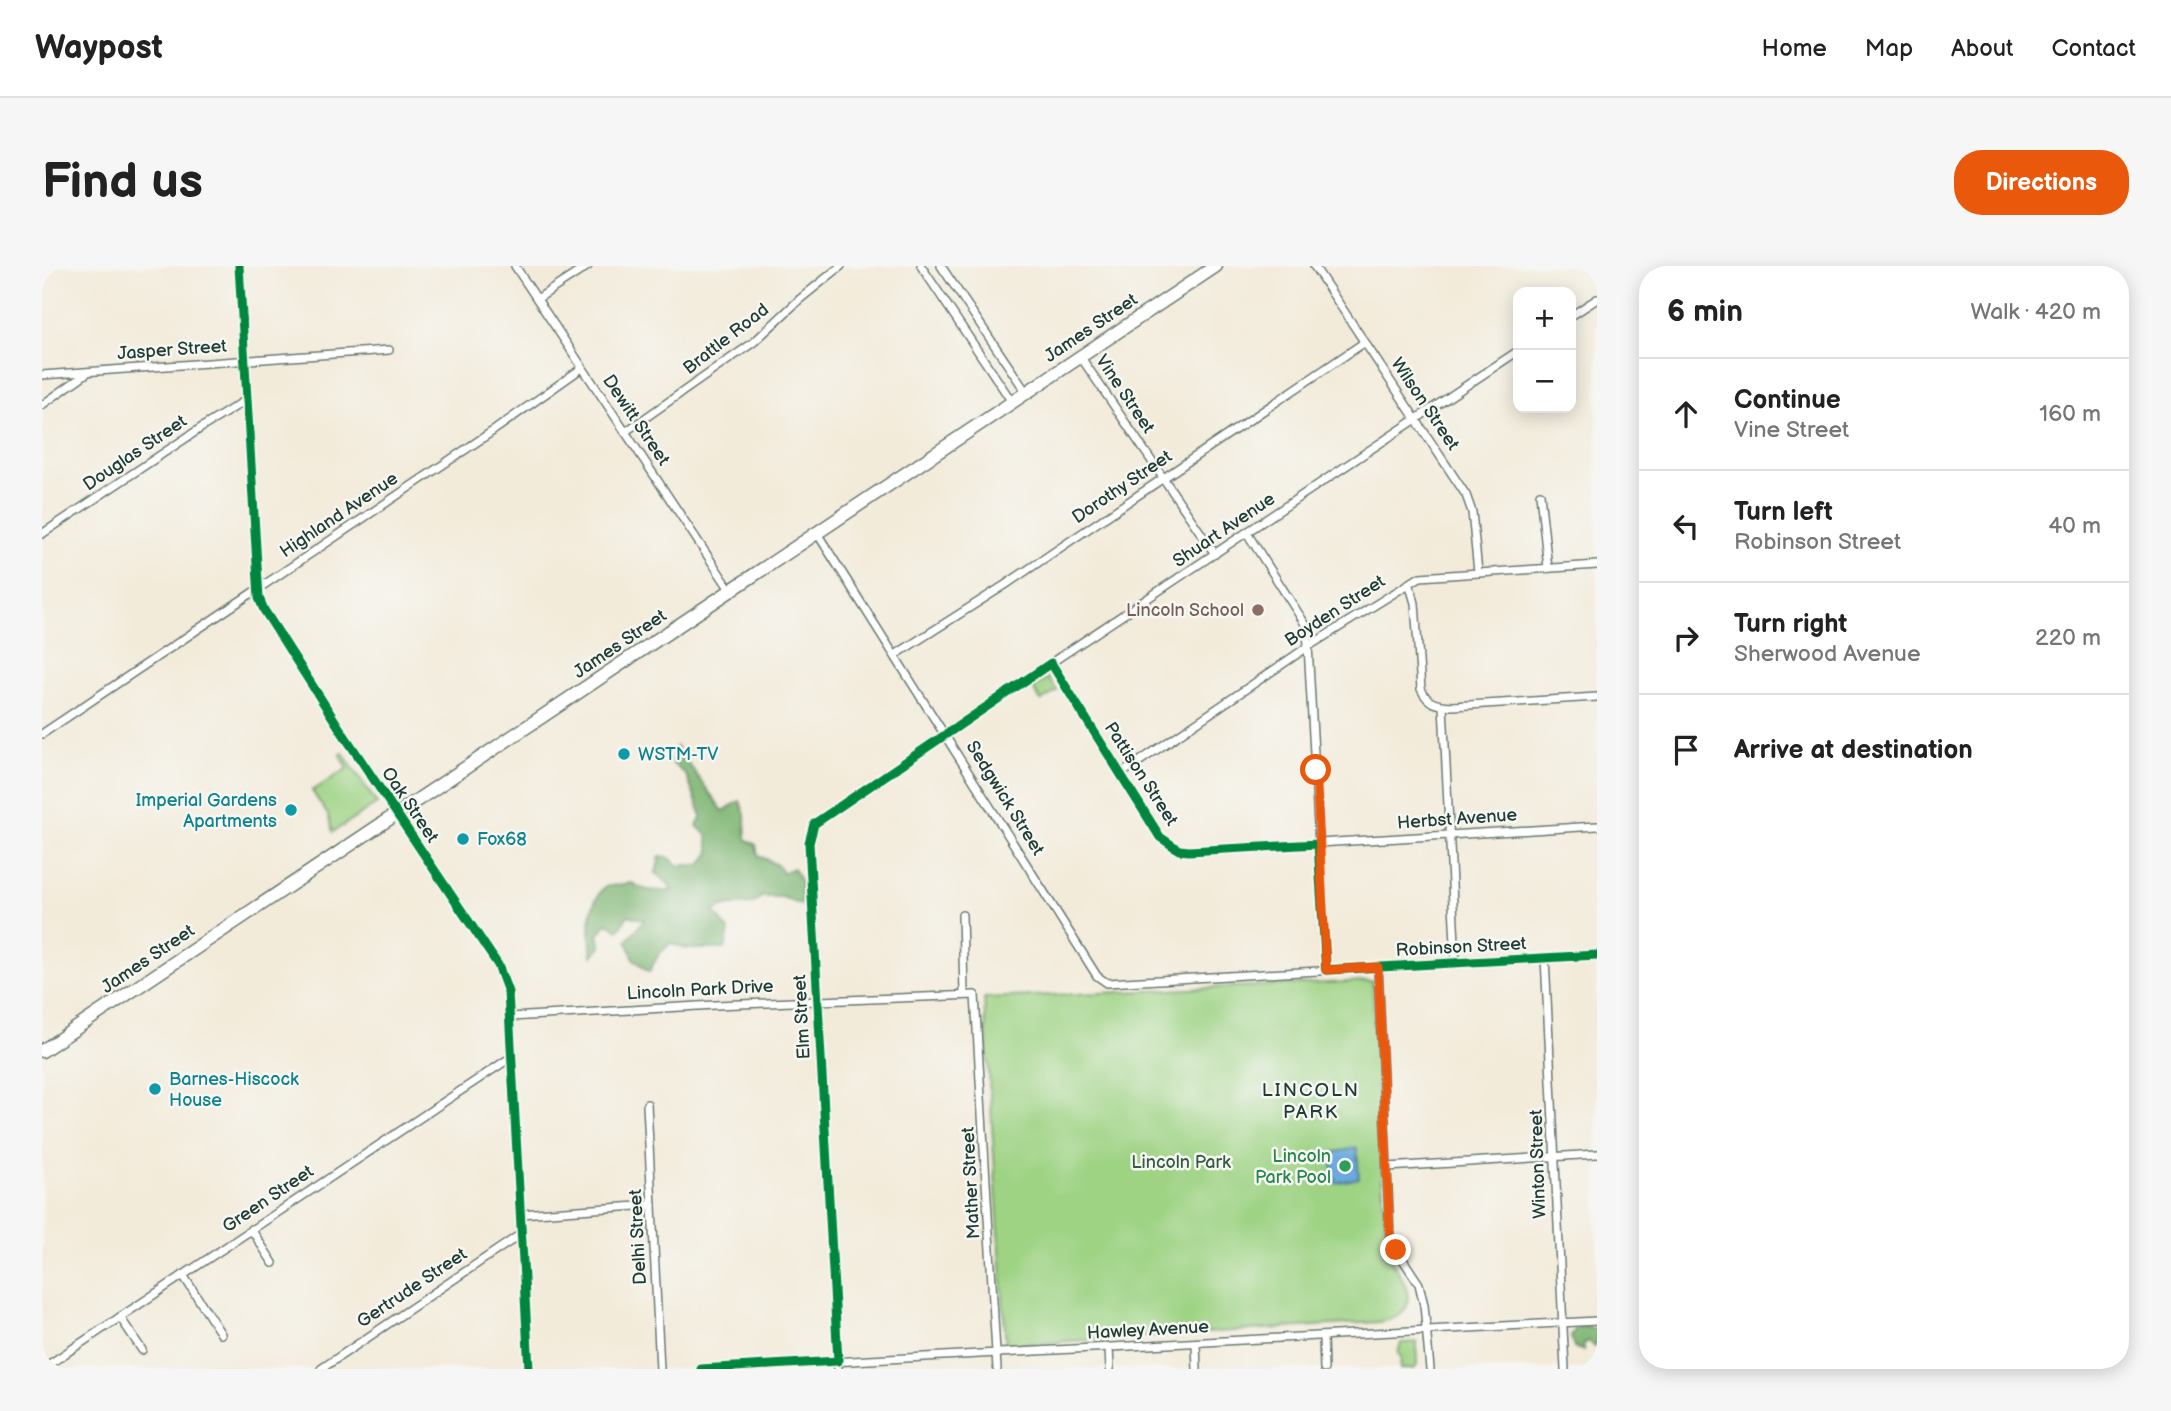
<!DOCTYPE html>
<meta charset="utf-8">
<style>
body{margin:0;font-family:"Balsamiq Sans",sans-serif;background:#f6f6f6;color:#222}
.controls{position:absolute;right:21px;top:21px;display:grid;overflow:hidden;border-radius:14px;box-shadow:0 4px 18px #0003}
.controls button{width:63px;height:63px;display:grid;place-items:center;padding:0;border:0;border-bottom:2px solid #e0e0e0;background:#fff;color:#222;font:35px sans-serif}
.stop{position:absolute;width:21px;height:21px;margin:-16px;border:5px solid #ea580c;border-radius:50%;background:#fff}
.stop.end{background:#ea580c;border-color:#fff;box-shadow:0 2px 7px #0008}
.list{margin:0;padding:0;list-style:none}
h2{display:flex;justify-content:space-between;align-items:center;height:91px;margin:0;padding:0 28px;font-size:30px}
h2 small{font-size:23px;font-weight:400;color:#767676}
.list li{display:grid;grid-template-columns:46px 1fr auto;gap:21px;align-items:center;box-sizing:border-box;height:112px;padding:0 28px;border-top:2px solid #e0e0e0}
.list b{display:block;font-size:26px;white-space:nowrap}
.list p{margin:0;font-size:23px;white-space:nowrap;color:#767676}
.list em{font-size:23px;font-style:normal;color:#767676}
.icon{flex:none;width:38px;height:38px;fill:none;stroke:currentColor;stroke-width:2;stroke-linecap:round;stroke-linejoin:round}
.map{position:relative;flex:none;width:1555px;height:1103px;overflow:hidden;border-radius:28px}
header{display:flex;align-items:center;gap:42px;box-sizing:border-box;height:98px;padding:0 35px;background:#fff;border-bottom:2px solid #e0e0e0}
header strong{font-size:33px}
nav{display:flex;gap:38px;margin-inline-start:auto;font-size:24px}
.intro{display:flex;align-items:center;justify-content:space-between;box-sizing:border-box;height:168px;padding:0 42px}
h1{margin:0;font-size:49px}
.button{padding:18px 32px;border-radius:28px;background:#ea580c;color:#fff;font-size:24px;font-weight:700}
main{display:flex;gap:42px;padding:0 42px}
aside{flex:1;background:#fff;border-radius:28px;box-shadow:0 4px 18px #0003}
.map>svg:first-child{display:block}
.green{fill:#9ed384;stroke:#5e885c;stroke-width:2}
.forest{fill:#7eb572;stroke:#4e7953;stroke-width:2}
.water{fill:#6ca9de;stroke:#467389;stroke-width:2}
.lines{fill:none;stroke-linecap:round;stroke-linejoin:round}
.minor-casing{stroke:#697a6e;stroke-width:10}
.primary-casing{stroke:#697a6e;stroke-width:15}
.minor{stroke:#fff;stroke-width:7}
.primary{stroke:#fff;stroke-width:12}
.cycleway-casing{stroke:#f6f6f2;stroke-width:13}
.cycleway{stroke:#00873e;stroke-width:9}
.route{stroke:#ea580c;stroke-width:9}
.education-dot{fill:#8d6e63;stroke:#f6f6f2;stroke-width:2.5}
.culture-dot{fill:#0f9aa8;stroke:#f6f6f2;stroke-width:2.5}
.leisure-dot{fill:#2e9e5b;stroke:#f6f6f2;stroke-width:2.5}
.labels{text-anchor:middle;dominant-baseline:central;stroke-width:5;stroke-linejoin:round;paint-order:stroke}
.street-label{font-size:18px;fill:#1f3d34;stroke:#f6f6f2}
.education-label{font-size:18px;fill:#785e54;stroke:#f6f6f2;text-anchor:end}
.culture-label{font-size:18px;fill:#0d838f;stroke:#f6f6f2;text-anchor:start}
.leisure-label{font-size:18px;fill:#27864d;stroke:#f6f6f2;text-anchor:end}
.park-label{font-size:18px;fill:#385b44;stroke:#f6f6f2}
.neighbourhood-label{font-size:19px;letter-spacing:2px;fill:#1f3d34;stroke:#f6f6f2}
</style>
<header>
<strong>Waypost</strong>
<nav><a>Home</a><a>Map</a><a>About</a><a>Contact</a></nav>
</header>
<div class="intro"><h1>Find us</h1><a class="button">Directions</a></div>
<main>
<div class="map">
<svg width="1555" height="1103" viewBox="0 0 1555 1103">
<rect width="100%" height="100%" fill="#f6f6f2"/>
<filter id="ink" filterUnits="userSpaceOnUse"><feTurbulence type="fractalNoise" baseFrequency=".0143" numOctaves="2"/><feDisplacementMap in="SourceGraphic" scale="14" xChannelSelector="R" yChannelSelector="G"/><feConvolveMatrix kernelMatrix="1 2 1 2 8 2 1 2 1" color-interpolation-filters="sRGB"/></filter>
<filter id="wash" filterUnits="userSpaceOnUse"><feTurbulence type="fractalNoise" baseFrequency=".00686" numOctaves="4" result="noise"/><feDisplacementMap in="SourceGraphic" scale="28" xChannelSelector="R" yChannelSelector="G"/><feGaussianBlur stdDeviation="1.57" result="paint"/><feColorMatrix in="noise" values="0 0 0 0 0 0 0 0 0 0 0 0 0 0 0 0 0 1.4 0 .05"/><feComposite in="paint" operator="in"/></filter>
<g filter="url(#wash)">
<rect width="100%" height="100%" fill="#f3ebda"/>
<g class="green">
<path d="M 1006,412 L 1015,425 L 999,435 L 991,422 Z"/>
<path d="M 301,487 L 335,538 L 291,566 L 286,549 L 270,525 L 306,502 L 298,489 Z"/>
<path d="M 1330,715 L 1344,987 C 1362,1013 1386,1049 1337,1056 L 964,1079 L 942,732 Z"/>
<path d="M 1375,1076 L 1375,1099 L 1372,1103 L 1358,1103 L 1359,1091 L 1356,1087 L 1359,1077 Z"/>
</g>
<g class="forest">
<path d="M 634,481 L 681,545 L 698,535 L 703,549 L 704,573 L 714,579 L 716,589 L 735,599 L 741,607 L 751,602 L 759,616 L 759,639 L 740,631 L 719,631 C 709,643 697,637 684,640 C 680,641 676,643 672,645 L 687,665 L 683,683 L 644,683 L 629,677 L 617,688 L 607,706 L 592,693 L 585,675 L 602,654 L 586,649 L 577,664 L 565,657 L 556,669 L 559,681 L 550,690 C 547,665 545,641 562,621 L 590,617 C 602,626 614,625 629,625 L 627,618 L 614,607 L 618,590 L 626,591 L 636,599 L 659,599 L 668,586 L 665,569 L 655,560 L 660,550 L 644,509 L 630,497 Z"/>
<path d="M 1540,1060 L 1551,1063 L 1555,1061 L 1555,1081 L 1546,1075 L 1542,1078 L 1541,1084 L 1532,1082 L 1529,1071 L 1534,1062 Z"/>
</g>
<path class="water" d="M 1315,882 L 1317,912 L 1294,917 L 1288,887 Z"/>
</g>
<g filter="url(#ink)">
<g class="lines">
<g class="minor-casing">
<g id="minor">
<path d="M 197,0 L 217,332 L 222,344 L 300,466 L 456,699 L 466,726 L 487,1103"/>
<path d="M 473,0 L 689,325"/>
<path d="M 879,0 L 970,136"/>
<path d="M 899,0 L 984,126"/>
<path d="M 1272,0 L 1424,229 L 1430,246 L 1436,306"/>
<path d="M 495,33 L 546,0"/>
<path d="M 1529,50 L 1555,33"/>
<path d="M 1038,90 L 1173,288"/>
<path d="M 0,109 L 347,84"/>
<path d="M 0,139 L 45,107"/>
<path d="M 583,166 L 712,76 L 758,33 L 799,0"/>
<path d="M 1498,228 L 1506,302"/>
<path d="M 775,267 L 1055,710 L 1065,717 L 1555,689"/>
<path d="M 1205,267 L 1265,361 L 1284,704"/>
<path d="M 0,268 L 162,160 L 204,134"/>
<path d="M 1367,317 L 1373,337 L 1379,423 C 1386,438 1394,439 1410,440 L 1555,431"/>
<path d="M 853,389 L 963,319 L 1323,76"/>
<path d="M 1009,397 L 1118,571 L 1137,584 L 1147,585 L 1555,560"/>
<path d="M 1401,440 L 1414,697"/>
<path d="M 0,468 L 451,165 L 540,102"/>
<path d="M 1079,508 L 1267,380 L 1378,311 L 1555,299"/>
<path d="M 920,649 L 922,727"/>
<path d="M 1503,691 L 1523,1103"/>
<path d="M 1336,701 L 1348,971 L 1350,977 L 1377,1018 L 1382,1039 L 1388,1103"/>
<path d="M 468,751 L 673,739 L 933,729 L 955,1103"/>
<path d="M 605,838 L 618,1103"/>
<path d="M 1345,901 L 1555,888"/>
<path d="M 478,948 L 610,939"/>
<path d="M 209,963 L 231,997"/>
<path d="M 141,1009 L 179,1068"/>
<path d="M 78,1051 L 100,1084"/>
<path d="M 1281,1071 L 1282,1103"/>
<path d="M 1154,1078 L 1155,1103"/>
<path d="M 1067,1082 L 1068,1103"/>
<path d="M 0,1103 L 471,790"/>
<path d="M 279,1103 L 479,968"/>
<path d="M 659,1103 L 1555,1055"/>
<path d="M 796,1103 L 767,577 L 772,558 L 904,467 L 1476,85"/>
</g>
</g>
<g class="primary-casing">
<path id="primary" d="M 0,785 L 1174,0"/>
</g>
<use href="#minor" class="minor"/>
<use href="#primary" class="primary"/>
<g class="cycleway-casing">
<g id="cycleway">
<path d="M 197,0 L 217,332 L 222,344 L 300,466 L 456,699 L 466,726 L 487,1103"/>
<path d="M 659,1103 L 796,1095 L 767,577 L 772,558 L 1009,397 L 1118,571 L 1137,584 L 1147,585 L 1276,578 L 1284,704 L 1555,689"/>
</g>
</g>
<use href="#cycleway" class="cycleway"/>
</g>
</g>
<g class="lines" filter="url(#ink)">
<path class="route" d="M 1274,504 L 1284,704 L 1336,701 L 1348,971 L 1354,984"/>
</g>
<circle class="education-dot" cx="1216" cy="344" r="7"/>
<g class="culture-dot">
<circle cx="582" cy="488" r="7"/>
<circle cx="249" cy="544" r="7"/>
<circle cx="421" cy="573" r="7"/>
<circle cx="113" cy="823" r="7"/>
</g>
<circle class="leisure-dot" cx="1303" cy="900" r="7"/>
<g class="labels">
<g class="street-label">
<text transform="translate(1049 62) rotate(-34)">James Street</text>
<text transform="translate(684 73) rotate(-38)">Brattle Road</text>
<text transform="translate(130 84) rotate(-4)">Jasper Street</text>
<text transform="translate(1083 128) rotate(56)">Vine Street</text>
<text transform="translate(1383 138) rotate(56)">Wilson Street</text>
<text transform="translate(594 154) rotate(56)">Dewitt Street</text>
<text transform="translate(93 187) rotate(-34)">Douglas Street</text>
<text transform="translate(1080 221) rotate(-34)">Dorothy Street</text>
<text transform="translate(297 249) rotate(-34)">Highland Avenue</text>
<text transform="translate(1182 264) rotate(-34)">Shuart Avenue</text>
<text transform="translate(1293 345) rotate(-33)">Boyden Street</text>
<text transform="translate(578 378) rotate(-34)">James Street</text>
<text transform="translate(1099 508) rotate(57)">Pattison Street</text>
<text transform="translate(963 532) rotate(58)">Sedgwick Street</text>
<text transform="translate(368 539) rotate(56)">Oak Street</text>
<text transform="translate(1415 553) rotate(-4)">Herbst Avenue</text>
<text transform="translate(1419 681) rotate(-3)">Robinson Street</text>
<text transform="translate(106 693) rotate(-34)">James Street</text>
<text transform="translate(658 724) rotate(-3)">Lincoln Park Drive</text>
<text transform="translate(760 751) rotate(-93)">Elm Street</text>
<text transform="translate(1496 898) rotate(-92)">Winton Street</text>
<text transform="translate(929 917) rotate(-93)">Mather Street</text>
<text transform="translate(226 933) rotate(-34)">Green Street</text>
<text transform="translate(596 971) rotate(-93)">Delhi Street</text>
<text transform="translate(370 1022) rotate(-34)">Gertrude Street</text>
<text transform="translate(1106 1064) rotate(-3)">Hawley Avenue</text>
</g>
<g class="education-label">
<text x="1202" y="344">Lincoln School</text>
</g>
<g class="culture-label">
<text x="596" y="488">WSTM-TV</text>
<text x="235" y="534" text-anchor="end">Imperial Gardens<tspan x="235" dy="21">Apartments</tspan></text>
<text x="435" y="573">Fox68</text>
<text x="127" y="813">Barnes-Hiscock<tspan x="127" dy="21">House</tspan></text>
</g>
<g class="leisure-label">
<text x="1289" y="890">Lincoln<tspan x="1289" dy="21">Park Pool</tspan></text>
</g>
<g class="park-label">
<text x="1139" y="896">Lincoln Park</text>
</g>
<g class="neighbourhood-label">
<text x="1269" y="824">LINCOLN<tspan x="1269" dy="22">PARK</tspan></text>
</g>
</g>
</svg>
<div class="controls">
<button>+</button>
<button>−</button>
</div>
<div class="stop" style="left:1274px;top:504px"></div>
<div class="stop end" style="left:1354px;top:984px"></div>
</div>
<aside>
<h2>6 min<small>Walk · 420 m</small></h2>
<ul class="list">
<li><svg class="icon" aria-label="ahead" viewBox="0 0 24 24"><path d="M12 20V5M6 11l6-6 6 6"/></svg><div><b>Continue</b><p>Vine Street</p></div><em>160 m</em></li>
<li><svg class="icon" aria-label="left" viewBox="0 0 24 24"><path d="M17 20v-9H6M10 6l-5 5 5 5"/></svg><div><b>Turn left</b><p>Robinson Street</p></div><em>40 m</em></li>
<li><svg class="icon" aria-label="right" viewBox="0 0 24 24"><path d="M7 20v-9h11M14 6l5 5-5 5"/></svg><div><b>Turn right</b><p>Sherwood Avenue</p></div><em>220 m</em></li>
<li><svg class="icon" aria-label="arrive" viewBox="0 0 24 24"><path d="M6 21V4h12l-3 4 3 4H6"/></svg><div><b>Arrive at destination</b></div></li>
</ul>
</aside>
</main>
